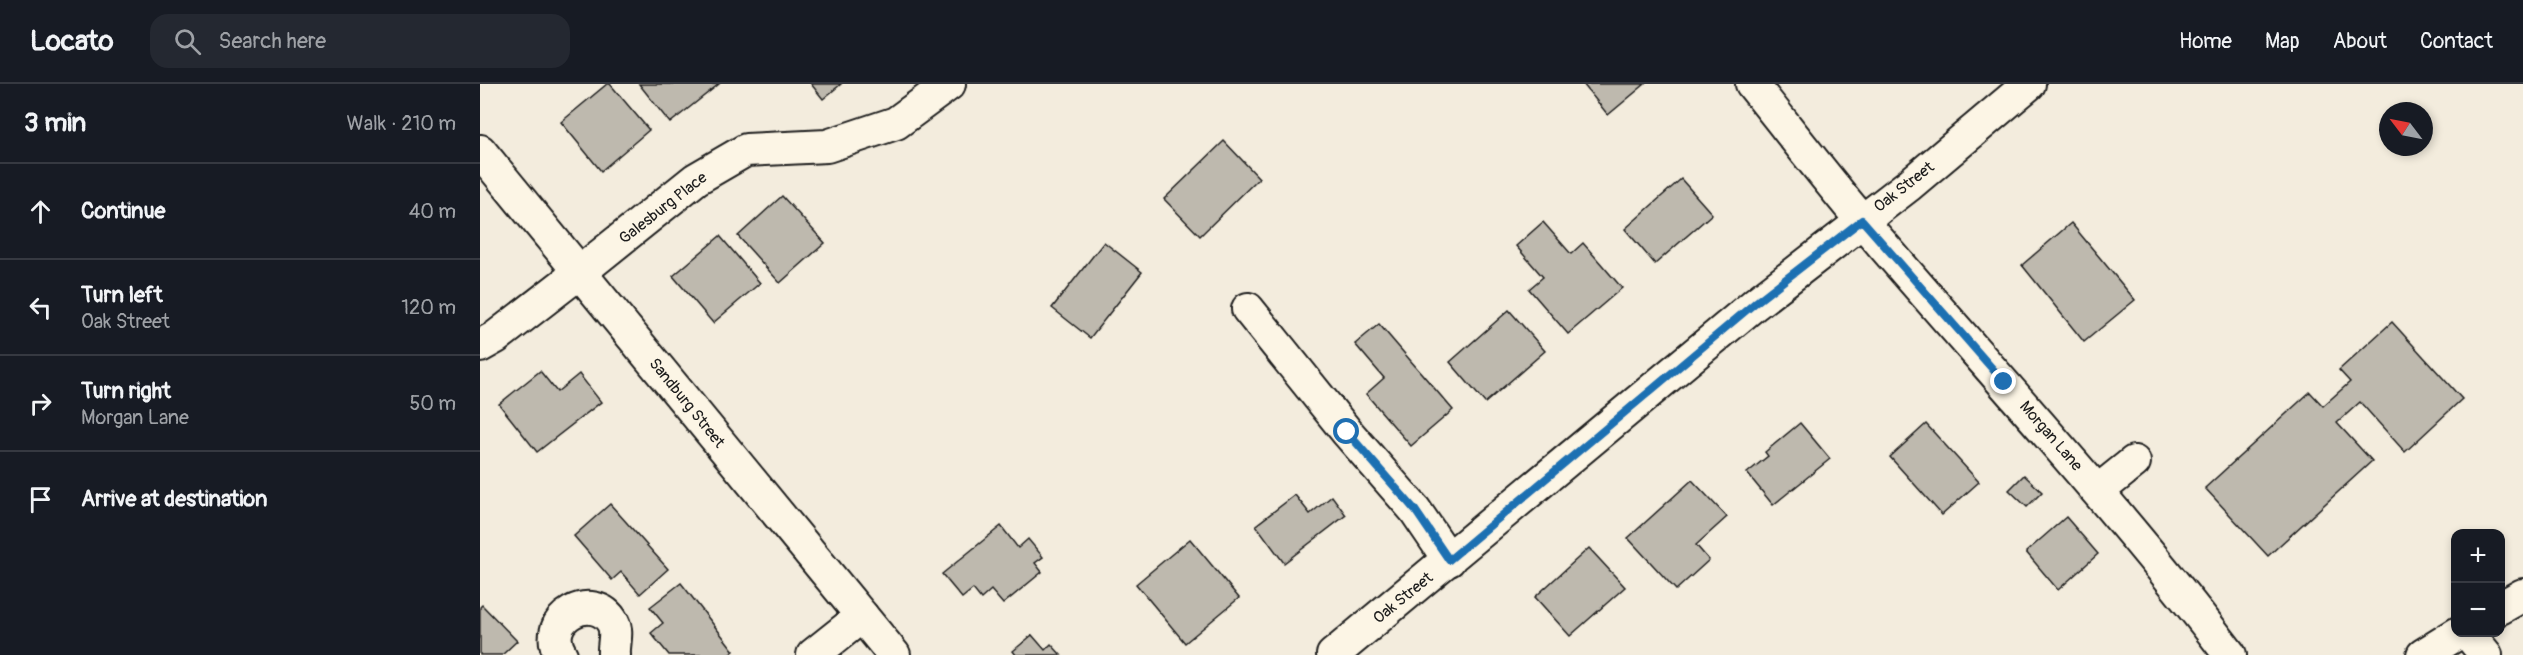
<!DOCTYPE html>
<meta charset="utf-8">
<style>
body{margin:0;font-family:Pangolin,sans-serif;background:#242831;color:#f1f3f6}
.controls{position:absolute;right:18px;bottom:18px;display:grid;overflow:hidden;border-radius:12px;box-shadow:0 3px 9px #0003}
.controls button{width:54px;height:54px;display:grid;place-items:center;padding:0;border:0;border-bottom:2px solid #363941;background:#171b24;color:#f1f3f6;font:30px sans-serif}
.compass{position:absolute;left:1899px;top:18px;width:54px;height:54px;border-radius:50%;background:#171b24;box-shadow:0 3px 9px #0003;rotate:302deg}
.stop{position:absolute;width:18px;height:18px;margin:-14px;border:4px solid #1f6fb2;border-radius:50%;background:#fff}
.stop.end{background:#1f6fb2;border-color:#fff;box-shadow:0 2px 6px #0008}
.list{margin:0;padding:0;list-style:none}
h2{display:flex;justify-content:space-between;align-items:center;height:78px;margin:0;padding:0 24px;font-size:26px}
h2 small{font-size:20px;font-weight:400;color:#9ea1a6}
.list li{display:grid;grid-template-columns:39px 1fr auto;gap:18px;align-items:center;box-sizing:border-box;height:96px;padding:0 24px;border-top:2px solid #363941}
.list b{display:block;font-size:22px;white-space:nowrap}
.list p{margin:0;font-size:20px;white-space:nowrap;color:#9ea1a6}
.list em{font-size:20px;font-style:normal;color:#9ea1a6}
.icon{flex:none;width:33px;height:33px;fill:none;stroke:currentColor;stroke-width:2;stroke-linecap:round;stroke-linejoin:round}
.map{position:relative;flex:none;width:2043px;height:571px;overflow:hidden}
header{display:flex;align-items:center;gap:36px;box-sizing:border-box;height:84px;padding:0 30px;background:#171b24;border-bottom:2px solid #363941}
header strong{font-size:28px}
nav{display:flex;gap:33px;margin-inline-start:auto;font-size:21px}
.search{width:420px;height:54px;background:#242831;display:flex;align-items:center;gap:15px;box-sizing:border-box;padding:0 21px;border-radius:18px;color:#9ea1a6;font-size:22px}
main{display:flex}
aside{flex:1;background:#171b24}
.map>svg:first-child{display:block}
.building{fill:#beb9ae;stroke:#1c1c1c;stroke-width:1.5}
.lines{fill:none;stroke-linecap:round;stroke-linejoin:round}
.minor-casing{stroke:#1c1c1c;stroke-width:36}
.minor{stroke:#fcf5e5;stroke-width:32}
.route{stroke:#1f6fb2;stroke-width:8}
.labels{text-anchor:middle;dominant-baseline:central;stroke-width:5;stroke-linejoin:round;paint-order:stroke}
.street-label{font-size:16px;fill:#1c1c1c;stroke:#fcf5e5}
</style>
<header>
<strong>Locato</strong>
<div class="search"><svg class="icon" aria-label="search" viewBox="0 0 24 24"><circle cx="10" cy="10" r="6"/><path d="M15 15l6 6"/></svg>Search here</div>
<nav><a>Home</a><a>Map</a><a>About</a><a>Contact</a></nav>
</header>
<main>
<aside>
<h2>3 min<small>Walk · 210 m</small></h2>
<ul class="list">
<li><svg class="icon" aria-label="ahead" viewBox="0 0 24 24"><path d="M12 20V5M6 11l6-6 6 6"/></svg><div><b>Continue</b></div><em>40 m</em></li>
<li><svg class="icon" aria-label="left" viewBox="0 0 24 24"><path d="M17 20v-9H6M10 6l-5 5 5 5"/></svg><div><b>Turn left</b><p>Oak Street</p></div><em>120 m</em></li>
<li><svg class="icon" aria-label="right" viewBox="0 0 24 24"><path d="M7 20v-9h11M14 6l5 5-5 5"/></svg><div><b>Turn right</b><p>Morgan Lane</p></div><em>50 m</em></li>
<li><svg class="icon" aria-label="arrive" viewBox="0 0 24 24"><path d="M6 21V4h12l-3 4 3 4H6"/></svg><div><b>Arrive at destination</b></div></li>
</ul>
</aside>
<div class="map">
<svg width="2043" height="571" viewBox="0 0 2043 571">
<rect width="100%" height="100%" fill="#f3ecdd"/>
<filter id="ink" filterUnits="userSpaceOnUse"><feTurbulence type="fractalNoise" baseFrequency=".0167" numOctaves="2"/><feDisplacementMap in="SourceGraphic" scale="12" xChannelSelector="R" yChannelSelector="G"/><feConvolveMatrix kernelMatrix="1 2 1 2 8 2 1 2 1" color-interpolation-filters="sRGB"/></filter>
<g filter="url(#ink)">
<g class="building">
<path d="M 127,0 L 130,0 L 169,46 L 121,87 L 81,38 Z"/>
<path d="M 159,0 L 239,0 L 190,39 Z"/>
<path d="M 331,0 L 361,0 L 343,15 Z"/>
<path d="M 1103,0 L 1165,0 L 1128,31 Z"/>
<path d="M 744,57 L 779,94 L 720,152 L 684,115 Z"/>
<path d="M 1201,95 L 1232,130 L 1175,180 L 1145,145 Z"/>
<path d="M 302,112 L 345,159 L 300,199 L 258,152 Z"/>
<path d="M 1063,138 L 1091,170 L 1103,159 L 1142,204 L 1088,250 L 1049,205 L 1063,193 L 1036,162 Z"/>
<path d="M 1591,139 L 1655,216 L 1604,258 L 1542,181 Z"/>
<path d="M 240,152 L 280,199 L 233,239 L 193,192 Z"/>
<path d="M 624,158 L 662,188 L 610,254 L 572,224 Z"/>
<path d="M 1029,226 L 1065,267 L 1005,319 L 970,278 Z"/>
<path d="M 1912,238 L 1982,315 L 1925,368 L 1880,318 L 1857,339 L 1892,377 L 1788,472 L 1725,404 L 1830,308 L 1843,322 L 1870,298 L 1859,286 Z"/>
<path d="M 899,240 L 973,326 L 931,362 L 886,310 L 904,294 L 875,260 Z"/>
<path d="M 60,287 L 77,308 L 99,290 L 121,318 L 57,368 L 19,320 Z"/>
<path d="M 1320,339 L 1350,375 L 1293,421 L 1267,389 L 1288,372 L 1285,368 Z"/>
<path d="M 1446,340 L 1499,398 L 1462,431 L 1410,373 Z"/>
<path d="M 1544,391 L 1562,408 L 1547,423 L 1529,406 Z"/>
<path d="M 1212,396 L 1247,433 L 1216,461 L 1229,476 L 1196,506 L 1148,454 Z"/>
<path d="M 815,411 L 830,430 L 852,412 L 866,431 L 804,479 L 776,441 Z"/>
<path d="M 130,420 L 188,485 L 160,510 L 141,488 L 132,496 L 94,452 Z"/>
<path d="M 1586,433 L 1618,470 L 1578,506 L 1546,468 Z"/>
<path d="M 521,442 L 538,464 L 548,455 L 563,473 L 555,479 L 562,488 L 523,520 L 511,506 L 501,515 L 493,505 L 482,514 L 462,490 Z"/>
<path d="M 710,455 L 759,514 L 705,559 L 656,500 Z"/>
<path d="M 1109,464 L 1145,503 L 1090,552 L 1055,513 Z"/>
<path d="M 201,499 L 254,567 L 249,571 L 189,571 L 171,549 L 183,539 L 170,523 Z"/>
<path d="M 2,521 L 37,557 L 22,571 L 0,571 L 0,523 Z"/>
<path d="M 552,551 L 565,566 L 571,560 L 581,571 L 536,571 L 533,567 Z"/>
</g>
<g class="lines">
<g class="minor-casing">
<g id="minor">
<path d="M 1272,0 C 1309,46 1345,93 1383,138 C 1506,282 1635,420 1750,571"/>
<path d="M 0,67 L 414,571"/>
<path d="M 768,225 L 867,348 L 935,426 L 969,476"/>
<path d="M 0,262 L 16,253 L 100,188 L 216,95 L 266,66 L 347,62 L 416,39 L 469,0"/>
<path d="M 1618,407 L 1654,378"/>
<path d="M 2020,524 L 2043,511"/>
<path d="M 1987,548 L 2006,571"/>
<path d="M 81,571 C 58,534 115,505 133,539 C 138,549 133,560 134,571"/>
<path d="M 333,571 L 382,532"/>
<path d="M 853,571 L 1275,220 L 1429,101 L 1549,0"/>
<path d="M 1943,571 L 1980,548"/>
</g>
</g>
<use href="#minor" class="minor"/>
</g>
</g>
<g class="lines" filter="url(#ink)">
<path class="route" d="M 867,348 L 935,426 L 969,476 L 1275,219 L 1382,136 L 1524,298"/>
</g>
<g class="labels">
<g class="street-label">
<text transform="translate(1424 103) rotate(-38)">Oak Street</text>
<text transform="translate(183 124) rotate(-38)">Galesburg Place</text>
<text transform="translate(207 319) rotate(51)">Sandburg Street</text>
<text transform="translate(1571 352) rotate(49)">Morgan Lane</text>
<text transform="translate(923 514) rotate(-39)">Oak Street</text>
</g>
</g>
</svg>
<div class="controls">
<button>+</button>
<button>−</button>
</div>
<svg class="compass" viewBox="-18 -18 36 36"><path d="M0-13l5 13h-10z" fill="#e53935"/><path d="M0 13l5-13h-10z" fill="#9ea1a6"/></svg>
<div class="stop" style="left:867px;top:348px"></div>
<div class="stop end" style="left:1524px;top:298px"></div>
</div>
</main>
